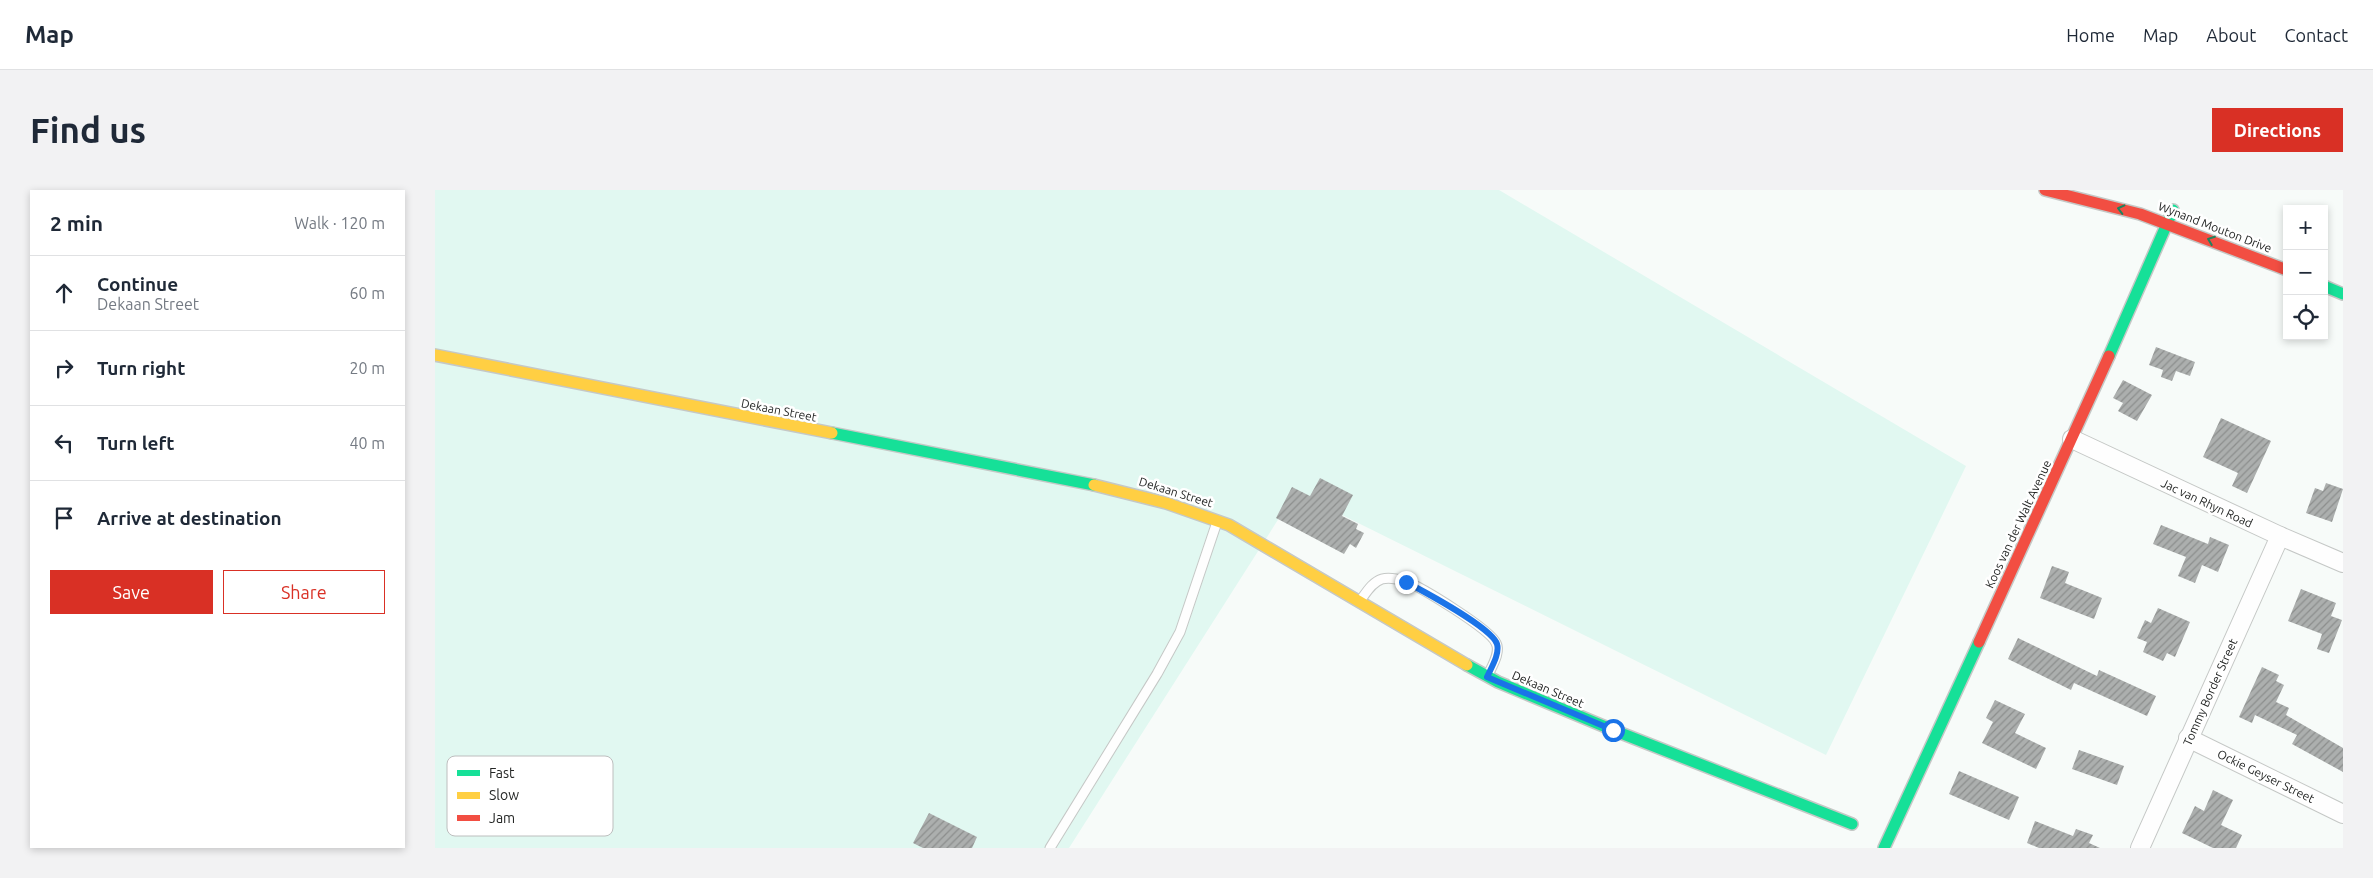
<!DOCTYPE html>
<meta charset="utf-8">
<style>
body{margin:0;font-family:Ubuntu,sans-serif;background:#f2f2f3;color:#1f2937}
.controls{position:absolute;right:15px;top:15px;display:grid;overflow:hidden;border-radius:0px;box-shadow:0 2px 8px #0003}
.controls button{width:45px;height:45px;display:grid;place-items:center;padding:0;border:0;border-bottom:1px solid #e0e1e3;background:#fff;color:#1f2937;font:25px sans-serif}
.stop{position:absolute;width:15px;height:15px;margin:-11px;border:4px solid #1a73e8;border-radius:50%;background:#fff}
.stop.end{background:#1a73e8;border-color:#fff;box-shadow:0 1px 5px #0008}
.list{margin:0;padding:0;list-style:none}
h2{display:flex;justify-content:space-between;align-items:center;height:65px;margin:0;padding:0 20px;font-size:21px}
h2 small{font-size:16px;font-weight:400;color:#747a83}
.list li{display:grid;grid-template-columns:32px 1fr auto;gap:15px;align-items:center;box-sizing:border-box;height:75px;padding:0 20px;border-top:1px solid #e0e1e3}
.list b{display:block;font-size:19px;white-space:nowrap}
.list p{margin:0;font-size:16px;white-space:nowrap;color:#747a83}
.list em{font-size:16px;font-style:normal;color:#747a83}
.actions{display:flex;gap:10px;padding:15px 20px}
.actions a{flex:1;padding:11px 0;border:1px solid #d93025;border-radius:0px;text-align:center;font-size:18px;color:#d93025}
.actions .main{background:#d93025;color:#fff}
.icon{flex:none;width:28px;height:28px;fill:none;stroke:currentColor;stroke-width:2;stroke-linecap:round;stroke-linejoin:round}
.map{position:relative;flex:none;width:1908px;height:658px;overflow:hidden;border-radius:0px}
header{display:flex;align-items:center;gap:30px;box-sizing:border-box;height:70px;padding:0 25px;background:#fff;border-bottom:1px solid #e0e1e3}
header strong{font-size:24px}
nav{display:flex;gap:28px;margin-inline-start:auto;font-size:18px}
.intro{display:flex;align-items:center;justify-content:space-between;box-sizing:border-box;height:120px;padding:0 30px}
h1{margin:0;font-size:35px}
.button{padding:12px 22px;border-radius:0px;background:#d93025;color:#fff;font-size:18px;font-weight:700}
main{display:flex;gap:30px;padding:0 30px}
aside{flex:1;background:#fff;border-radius:0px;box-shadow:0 2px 8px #0003}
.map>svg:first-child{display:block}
.grass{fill:#e1f8f1}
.building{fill:url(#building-hatch)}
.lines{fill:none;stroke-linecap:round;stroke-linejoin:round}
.lane-casing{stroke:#c5c8c6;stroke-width:11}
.street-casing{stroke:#c5c8c6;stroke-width:20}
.fast-casing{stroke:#c5c8c6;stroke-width:14}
.slow-casing{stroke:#c5c8c6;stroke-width:14}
.jam-casing{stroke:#c5c8c6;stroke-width:14}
.lane{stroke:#fefefe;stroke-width:9}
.street{stroke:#fefefe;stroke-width:18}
.fast{stroke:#16e098;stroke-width:11}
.slow{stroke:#ffcf43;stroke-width:11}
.jam{stroke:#f24e42;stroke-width:11}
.oneway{stroke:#1d835e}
.route{stroke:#1a73e8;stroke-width:6}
.labels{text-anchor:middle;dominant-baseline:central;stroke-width:5;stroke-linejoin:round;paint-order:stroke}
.street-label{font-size:12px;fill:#242625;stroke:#fff}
.key{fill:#fff;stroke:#bdbebe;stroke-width:1}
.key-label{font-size:14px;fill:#242625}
</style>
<header>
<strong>Map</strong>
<nav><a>Home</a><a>Map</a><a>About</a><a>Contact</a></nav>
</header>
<div class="intro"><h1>Find us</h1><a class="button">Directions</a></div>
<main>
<aside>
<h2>2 min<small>Walk · 120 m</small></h2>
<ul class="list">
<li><svg class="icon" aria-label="ahead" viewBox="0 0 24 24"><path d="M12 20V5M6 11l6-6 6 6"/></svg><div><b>Continue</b><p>Dekaan Street</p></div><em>60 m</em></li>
<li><svg class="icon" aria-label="right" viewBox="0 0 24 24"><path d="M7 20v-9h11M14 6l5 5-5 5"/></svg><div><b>Turn right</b></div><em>20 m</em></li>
<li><svg class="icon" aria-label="left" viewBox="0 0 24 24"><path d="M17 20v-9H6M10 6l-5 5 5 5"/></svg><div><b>Turn left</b></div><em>40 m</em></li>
<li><svg class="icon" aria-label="arrive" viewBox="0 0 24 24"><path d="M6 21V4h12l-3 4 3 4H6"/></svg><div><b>Arrive at destination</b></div></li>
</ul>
<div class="actions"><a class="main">Save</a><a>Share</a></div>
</aside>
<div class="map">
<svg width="1908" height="658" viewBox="0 0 1908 658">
<defs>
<pattern id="building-hatch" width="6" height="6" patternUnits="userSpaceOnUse" patternTransform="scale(1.25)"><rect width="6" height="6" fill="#acafae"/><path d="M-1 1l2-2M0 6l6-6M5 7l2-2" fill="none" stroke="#8c8e8d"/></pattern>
</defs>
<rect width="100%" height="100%" fill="#f7fbf9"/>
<path class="grass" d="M 0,0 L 1064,0 L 1531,276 L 1391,565 L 903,323 L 853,314 L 634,658 L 0,658 Z"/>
<g class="building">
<path d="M 1721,157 L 1760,172 L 1755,186 L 1741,181 L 1737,191 L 1726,187 L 1728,180 L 1714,175 Z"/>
<path d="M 1688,190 L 1717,205 L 1702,231 L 1683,221 L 1688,213 L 1678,208 Z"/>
<path d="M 1786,228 L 1836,251 L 1812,303 L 1797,296 L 1803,283 L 1768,267 Z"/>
<path d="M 885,288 L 918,305 L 907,326 L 923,334 L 921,339 L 929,343 L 921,358 L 915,354 L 909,364 L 841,328 L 857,297 L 875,306 Z"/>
<path d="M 1891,293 L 1908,299 L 1897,332 L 1871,323 L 1880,298 L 1888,301 Z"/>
<path d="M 1726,335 L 1773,354 L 1775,347 L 1794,355 L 1783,382 L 1767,375 L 1760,393 L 1743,386 L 1751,367 L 1718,354 Z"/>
<path d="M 1617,376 L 1634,382 L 1630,393 L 1667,408 L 1659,429 L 1605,408 Z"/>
<path d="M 1866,399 L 1901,413 L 1896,426 L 1907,430 L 1894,463 L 1882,459 L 1887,444 L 1853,431 Z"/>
<path d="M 1723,418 L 1755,432 L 1740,467 L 1732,463 L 1728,471 L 1708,462 L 1712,452 L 1702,448 L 1710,430 L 1716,433 Z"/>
<path d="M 1583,448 L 1662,486 L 1664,480 L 1721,506 L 1712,526 L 1639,493 L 1636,500 L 1573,469 Z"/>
<path d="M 1827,477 L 1844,485 L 1841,491 L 1849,495 L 1841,512 L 1854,518 L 1851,525 L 1908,558 L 1908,582 L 1857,554 L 1862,545 L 1820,525 L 1817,533 L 1804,527 Z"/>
<path d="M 1560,510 L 1590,524 L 1580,543 L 1611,558 L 1601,579 L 1547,553 L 1558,532 L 1551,528 Z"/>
<path d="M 1644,560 L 1689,576 L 1682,595 L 1637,579 Z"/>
<path d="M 1524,581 L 1584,607 L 1574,630 L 1514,604 Z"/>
<path d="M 1778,600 L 1798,610 L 1786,635 L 1807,645 L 1801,658 L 1778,658 L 1747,643 L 1760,616 L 1769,621 Z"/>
<path d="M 494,623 L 542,647 L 537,658 L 488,658 L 478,653 Z"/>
<path d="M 1600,631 L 1638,646 L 1641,639 L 1658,645 L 1654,653 L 1665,658 L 1604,658 L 1592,653 Z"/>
</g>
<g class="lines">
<g class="lane-casing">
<g id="lane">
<path d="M 925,411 C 931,403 937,392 947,389 C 954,387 963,389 970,391 C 986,397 1055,439 1061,453 C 1066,462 1057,476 1053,485"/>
<path d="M 615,658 L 722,484 L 745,442 L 782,332"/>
</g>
</g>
<g class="street-casing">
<g id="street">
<path d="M 1637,249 L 1845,346 L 1908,373"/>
<path d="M 1753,548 L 1908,624"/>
<path d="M 1705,658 L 1845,346"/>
</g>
</g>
<g class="fast-casing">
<g id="fast">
<path d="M 1889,96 L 1908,104"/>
<path d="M 1674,166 L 1738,20"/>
<path d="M 397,243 L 659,295"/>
<path d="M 1032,475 L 1063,492 L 1178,540 L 1417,634"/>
<path d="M 1449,658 L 1544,452"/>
</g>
</g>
<g class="slow-casing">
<g id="slow">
<path d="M 0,165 L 397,243"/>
<path d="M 659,295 L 731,313 L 794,335 L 1032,475"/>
</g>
</g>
<g class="jam-casing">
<g id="jam">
<path d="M 1610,0 L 1705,24 L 1852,80"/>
<path d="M 1544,452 L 1674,166"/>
</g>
</g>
<use href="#lane" class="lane"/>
<use href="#street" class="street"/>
<use href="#fast" class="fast"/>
<use href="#slow" class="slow"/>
<use href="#jam" class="jam"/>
</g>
<defs><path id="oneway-chevron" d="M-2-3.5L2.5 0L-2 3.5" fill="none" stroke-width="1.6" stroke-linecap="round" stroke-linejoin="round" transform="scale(1.25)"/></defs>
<g class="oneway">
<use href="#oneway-chevron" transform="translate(1686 19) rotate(-166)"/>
<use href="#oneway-chevron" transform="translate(1776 50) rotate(-159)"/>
</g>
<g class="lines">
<path class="route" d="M 971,392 C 988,401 1057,438 1062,454 C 1065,464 1056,478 1052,487 L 1178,540"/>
</g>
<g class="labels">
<g class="street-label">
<text transform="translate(1780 37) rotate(21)">Wynand Mouton Drive</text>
<text transform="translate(344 220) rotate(11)">Dekaan Street</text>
<text transform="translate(741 302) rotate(17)">Dekaan Street</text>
<text transform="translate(1772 313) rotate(25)">Jac van Rhyn Road</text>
<text transform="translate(1583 334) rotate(-65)">Koos van der Walt Avenue</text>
<text transform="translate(1113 499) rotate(23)">Dekaan Street</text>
<text transform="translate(1775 502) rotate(-66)">Tommy Border Street</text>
<text transform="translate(1831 586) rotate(26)">Ockie Geyser Street</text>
</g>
</g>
<rect x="12" y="566" width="166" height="80" rx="8" class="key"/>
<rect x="22" y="580" width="23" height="6" fill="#16e098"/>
<rect x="22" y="602" width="23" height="7" fill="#ffcf43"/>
<rect x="22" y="625" width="23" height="6" fill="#f24e42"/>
<g class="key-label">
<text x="54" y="588">Fast</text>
<text x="54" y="610">Slow</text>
<text x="54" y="633">Jam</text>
</g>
</svg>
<div class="controls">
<button>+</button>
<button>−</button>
<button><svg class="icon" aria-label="locate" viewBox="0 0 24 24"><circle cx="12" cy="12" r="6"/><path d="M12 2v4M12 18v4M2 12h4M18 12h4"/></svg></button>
</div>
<div class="stop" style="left:1178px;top:540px"></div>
<div class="stop end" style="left:971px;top:392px"></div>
</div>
</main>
